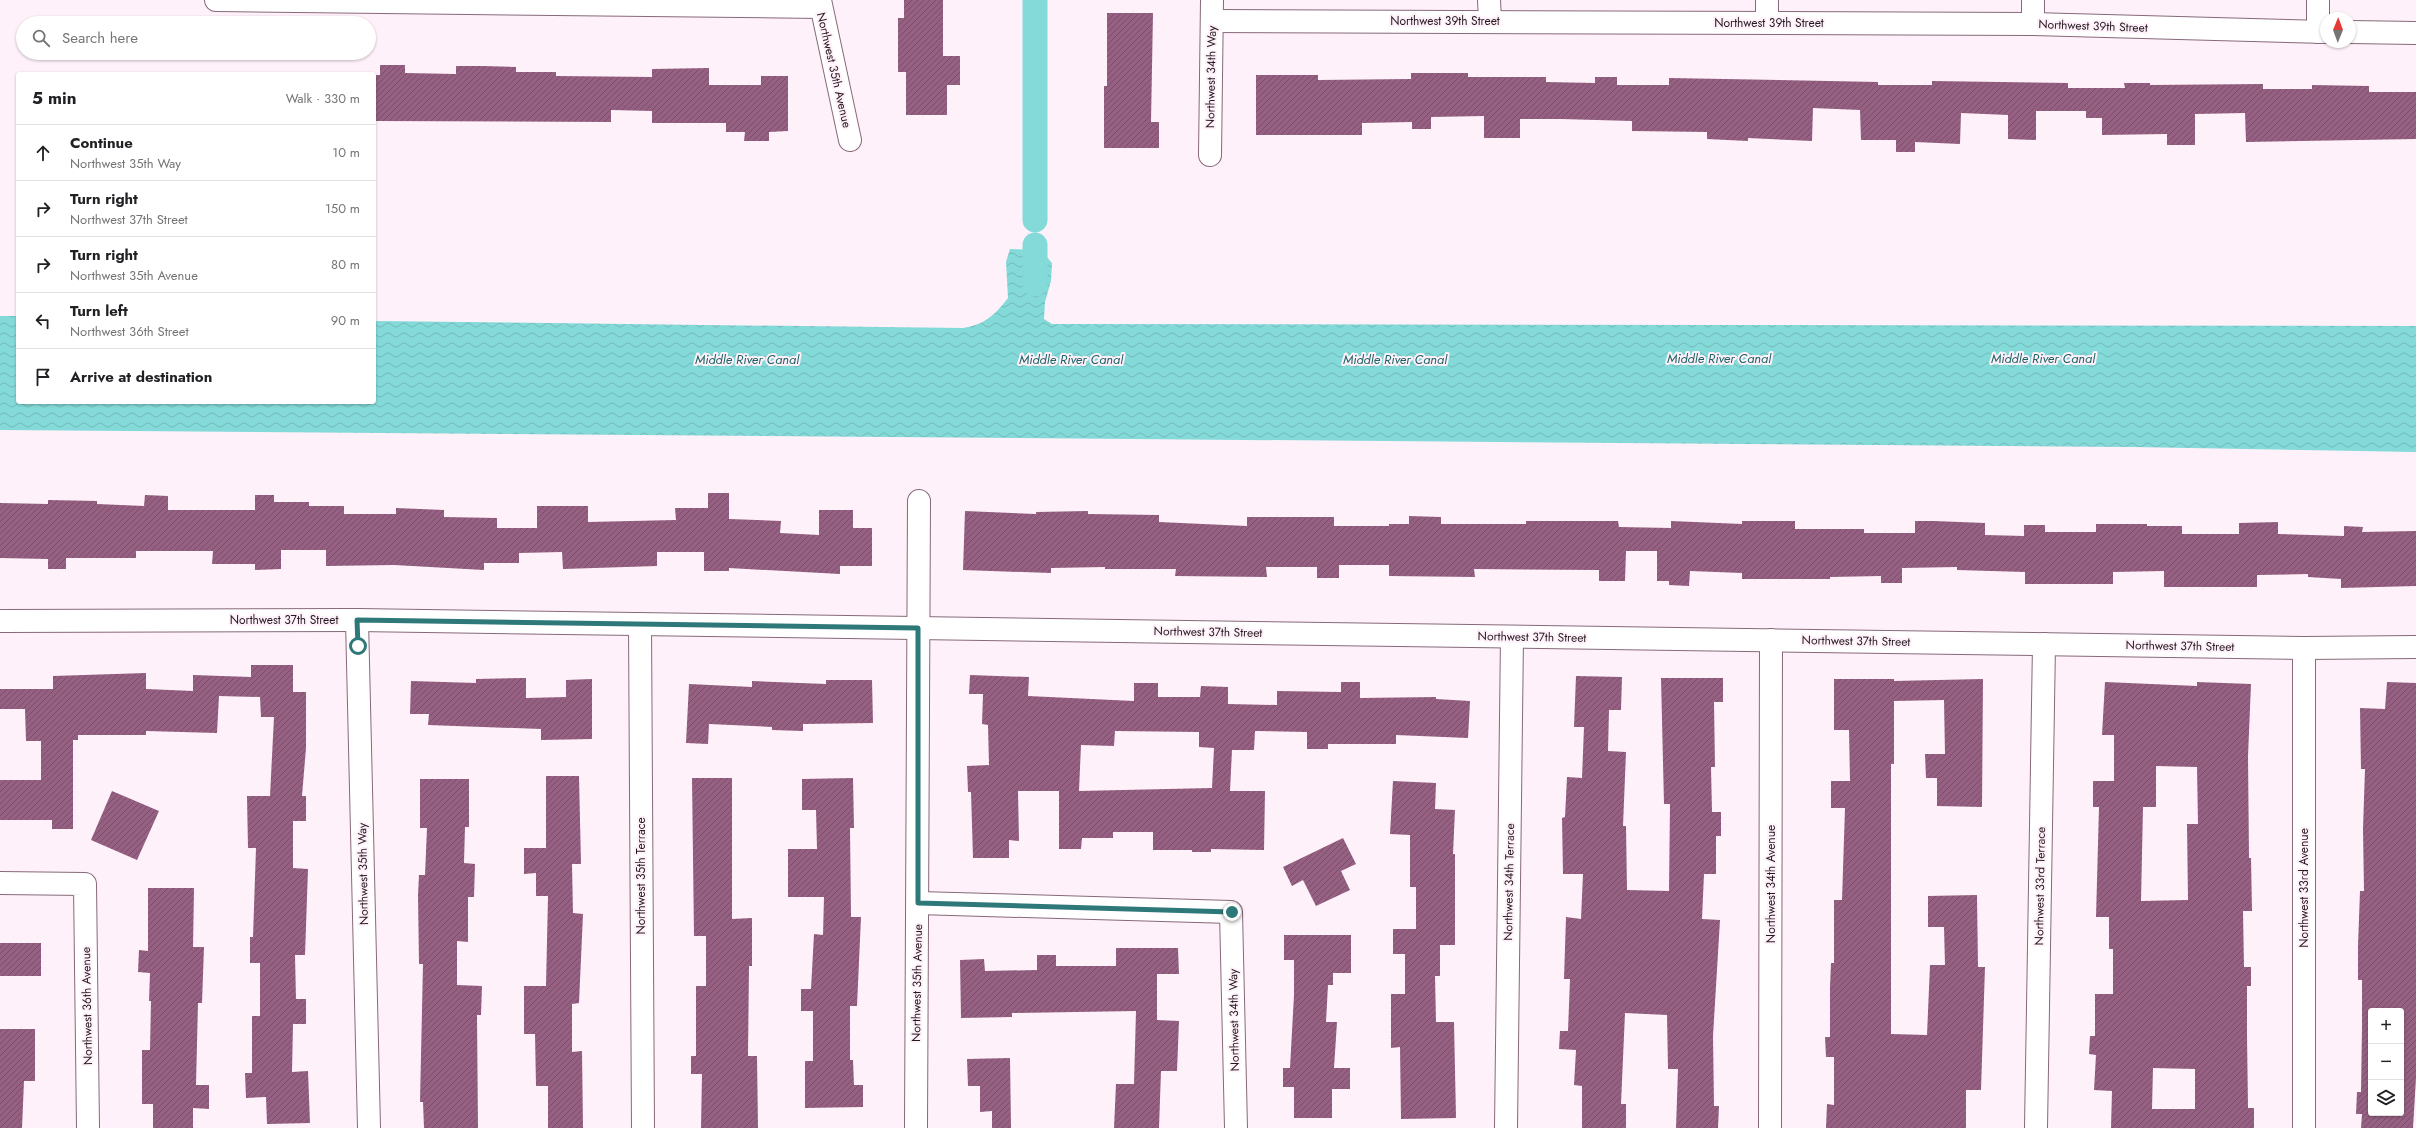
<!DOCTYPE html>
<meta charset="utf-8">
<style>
body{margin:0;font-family:Jost,sans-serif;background:#f2f2f2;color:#202124}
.controls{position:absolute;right:12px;bottom:12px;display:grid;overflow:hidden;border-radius:4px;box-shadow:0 1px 3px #0004}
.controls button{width:36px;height:36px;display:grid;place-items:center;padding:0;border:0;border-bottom:1px solid #e0e0e0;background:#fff;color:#202124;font:20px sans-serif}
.compass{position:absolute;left:2320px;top:12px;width:36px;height:36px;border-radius:50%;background:#fff;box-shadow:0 1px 3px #0004;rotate:1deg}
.stop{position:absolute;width:12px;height:12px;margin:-9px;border:3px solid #2f7879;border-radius:50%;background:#fff}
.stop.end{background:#2f7879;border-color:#fff;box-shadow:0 1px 4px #0008}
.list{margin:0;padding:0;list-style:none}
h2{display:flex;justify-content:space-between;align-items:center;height:52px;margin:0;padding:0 16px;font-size:17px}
h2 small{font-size:13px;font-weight:400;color:#757577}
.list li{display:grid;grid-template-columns:26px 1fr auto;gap:12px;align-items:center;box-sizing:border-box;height:56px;padding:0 16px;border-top:1px solid #e0e0e0}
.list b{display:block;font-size:15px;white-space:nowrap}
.list p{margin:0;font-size:13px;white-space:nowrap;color:#757577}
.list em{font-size:13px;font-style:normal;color:#757577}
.icon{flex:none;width:22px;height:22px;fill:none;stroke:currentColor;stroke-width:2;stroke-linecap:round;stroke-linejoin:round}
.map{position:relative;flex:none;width:2416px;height:1128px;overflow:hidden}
.search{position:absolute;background:#fff;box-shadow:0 1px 3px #0004;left:16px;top:16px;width:360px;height:44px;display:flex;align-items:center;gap:10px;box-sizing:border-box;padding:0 14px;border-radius:22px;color:#757577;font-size:15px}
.panel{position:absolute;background:#fff;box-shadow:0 1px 3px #0004;left:16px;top:72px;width:360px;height:332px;border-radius:4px}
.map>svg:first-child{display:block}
.water{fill:url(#water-waves)}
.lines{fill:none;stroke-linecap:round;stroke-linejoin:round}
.canal{stroke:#84d9d9;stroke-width:25}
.building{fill:url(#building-hatch);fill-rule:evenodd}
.minor-casing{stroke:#86697a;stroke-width:24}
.minor{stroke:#fff;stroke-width:22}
.route{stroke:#2f7879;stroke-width:5}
.labels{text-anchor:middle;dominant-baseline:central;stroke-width:4;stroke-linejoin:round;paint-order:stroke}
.street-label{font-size:12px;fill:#251920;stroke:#fff1f9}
.water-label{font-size:13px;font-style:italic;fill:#1d6364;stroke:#fff1f9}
</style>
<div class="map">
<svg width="2416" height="1128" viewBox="0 0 2416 1128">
<defs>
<pattern id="water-waves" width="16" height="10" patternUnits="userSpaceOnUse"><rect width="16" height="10" fill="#84d9d9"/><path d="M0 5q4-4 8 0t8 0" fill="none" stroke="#72baba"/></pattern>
<pattern id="building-hatch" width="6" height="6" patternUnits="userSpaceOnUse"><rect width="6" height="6" fill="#956081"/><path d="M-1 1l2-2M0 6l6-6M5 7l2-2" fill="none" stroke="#794e69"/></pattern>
</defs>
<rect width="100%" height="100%" fill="#fff1f9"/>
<path class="water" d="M 1010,249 L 1041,250 L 1052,263 L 1051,281 L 1045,302 L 1044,319 L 1052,324 L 2416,326 L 2416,452 L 2133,447 L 0,430 L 0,316 L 18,316 L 18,402 L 374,402 L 374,321 L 963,328 C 984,325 995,315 1008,298 L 1006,262 Z"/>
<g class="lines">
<g class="canal">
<path d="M 1035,0 L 1035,220"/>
<path d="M 1035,245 L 1035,284"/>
</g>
</g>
<g class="building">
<path d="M 904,0 L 943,0 L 943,56 L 960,56 L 960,85 L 947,85 L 947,115 L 906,115 L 906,72 L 898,72 L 898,18 L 904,18 Z"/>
<path d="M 1107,13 L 1153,13 L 1151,122 L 1159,122 L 1159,148 L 1104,148 L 1104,86 L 1107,86 Z"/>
<path d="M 380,65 L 405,65 L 405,73 L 456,74 L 456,66 L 482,66 L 516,67 L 516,72 L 556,72 L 556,76 L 652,77 L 652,69 L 709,68 L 709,85 L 761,85 L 761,76 L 788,76 L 788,131 L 769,132 L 769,141 L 744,141 L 745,132 L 726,132 L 726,123 L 652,123 L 652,111 L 611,110 L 611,122 L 374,121 L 374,75 L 380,75 Z"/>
<path d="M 1411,73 L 1468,73 L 1468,77 L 1546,77 L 1546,82 L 1595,83 L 1595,77 L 1617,77 L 1617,85 L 1669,85 L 1669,78 L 1878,82 L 1878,85 L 1932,85 L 1932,81 L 2068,83 L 2068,88 L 2125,88 L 2124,83 L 2150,83 L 2150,85 L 2263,84 L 2263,89 L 2312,89 L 2312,85 L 2369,86 L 2369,92 L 2416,92 L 2416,139 L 2246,142 L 2245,113 L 2195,114 L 2195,145 L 2167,145 L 2167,134 L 2102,135 L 2102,118 L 2086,118 L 2086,111 L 2036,111 L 2036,140 L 2008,139 L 2008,115 L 1961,113 L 1960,144 L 1915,142 L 1915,152 L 1896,152 L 1896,140 L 1861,140 L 1860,110 L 1813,108 L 1812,141 L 1748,138 L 1748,141 L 1707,139 L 1707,132 L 1632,131 L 1632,121 L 1561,119 L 1520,119 L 1520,138 L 1484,138 L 1484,116 L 1431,117 L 1431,129 L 1412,129 L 1412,122 L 1362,123 L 1362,135 L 1256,135 L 1256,75 L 1318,75 L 1318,80 L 1411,79 Z"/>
<path d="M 708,493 L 729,493 L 729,519 L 781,521 L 780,533 L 819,535 L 819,510 L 853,510 L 853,528 L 872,528 L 872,566 L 840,566 L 840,574 L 729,568 L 729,571 L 704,571 L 704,552 L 657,552 L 657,566 L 563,569 L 562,552 L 519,553 L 519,563 L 484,563 L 484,570 L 394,565 L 326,566 L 326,550 L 281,550 L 281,569 L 255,570 L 255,564 L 212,564 L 213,551 L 136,551 L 136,558 L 66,558 L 66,569 L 48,569 L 48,559 L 0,558 L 0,503 L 48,504 L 48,500 L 97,501 L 97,504 L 144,506 L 145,495 L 168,496 L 168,510 L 255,510 L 255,495 L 274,495 L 274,502 L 309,502 L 309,506 L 344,506 L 344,514 L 396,514 L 396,508 L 444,510 L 444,517 L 497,518 L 497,528 L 537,528 L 537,506 L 588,506 L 588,522 L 676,520 L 675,508 L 708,508 Z"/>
<path d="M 965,511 L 1036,514 L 1036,512 L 1088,511 L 1088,514 L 1159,515 L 1159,522 L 1247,526 L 1247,517 L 1334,517 L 1334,526 L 1389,526 L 1389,524 L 1409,524 L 1409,516 L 1441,517 L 1441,524 L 1526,524 L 1526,521 L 1618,521 L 1619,527 L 1671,528 L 1671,521 L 1742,524 L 1742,521 L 1795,521 L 1795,529 L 1864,529 L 1864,533 L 1915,533 L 1915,521 L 1934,521 L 1985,523 L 1985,535 L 2024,536 L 2024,525 L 2045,525 L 2045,532 L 2096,532 L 2096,524 L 2147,524 L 2147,526 L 2182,526 L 2182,534 L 2239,534 L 2239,523 L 2278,522 L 2278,534 L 2344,536 L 2344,526 L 2363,527 L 2362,532 L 2416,531 L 2416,586 L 2341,588 L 2341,579 L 2308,577 L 2308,574 L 2257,575 L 2257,587 L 2164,587 L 2164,571 L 2113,572 L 2113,584 L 2025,584 L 2025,572 L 1957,570 L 1957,567 L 1902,568 L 1902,583 L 1881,583 L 1881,576 L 1830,577 L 1830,579 L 1742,579 L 1742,573 L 1690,571 L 1689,586 L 1669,585 L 1669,581 L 1657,581 L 1657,551 L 1626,551 L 1625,581 L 1599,581 L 1599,570 L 1474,569 L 1475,577 L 1389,576 L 1389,565 L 1339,565 L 1339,578 L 1317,578 L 1317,567 L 1266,567 L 1267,577 L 1175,576 L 1176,569 L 1105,569 L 1105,567 L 1051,568 L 1051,573 L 963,570 Z"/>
<path d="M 251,665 L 293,665 L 293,692 L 306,692 L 306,748 L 302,796 L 306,796 L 306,821 L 293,821 L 293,868 L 308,869 L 305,955 L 295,955 L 296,999 L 306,999 L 306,1024 L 293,1024 L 292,1072 L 308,1071 L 310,1123 L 267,1124 L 266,1097 L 246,1098 L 245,1073 L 252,1073 L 252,1016 L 260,1016 L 260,963 L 250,963 L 250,937 L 253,937 L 256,848 L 248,848 L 247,796 L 270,796 L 274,717 L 261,717 L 260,697 L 219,696 L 217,733 L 146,731 L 146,735 L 78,735 L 78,740 L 73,740 L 73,829 L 52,829 L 52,820 L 0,820 L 0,780 L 41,780 L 41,741 L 26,741 L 25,709 L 0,709 L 0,689 L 53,689 L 53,676 L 146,673 L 146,689 L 193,691 L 193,675 L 251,677 Z"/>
<path d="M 970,675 L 1029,677 L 1028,696 L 1134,701 L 1134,683 L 1158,683 L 1158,697 L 1200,697 L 1201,686 L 1228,687 L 1228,704 L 1277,705 L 1277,691 L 1341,692 L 1341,682 L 1360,682 L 1360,698 L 1436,697 L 1436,699 L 1470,701 L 1468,738 L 1396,735 L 1396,744 L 1328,744 L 1328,749 L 1307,749 L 1307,732 L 1255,731 L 1254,750 L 1232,750 L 1230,791 L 1265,791 L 1264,850 L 1211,849 L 1211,852 L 1192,852 L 1192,850 L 1153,850 L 1153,832 L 1113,832 L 1113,838 L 1082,838 L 1081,849 L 1059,849 L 1059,791 L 1018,791 L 1019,841 L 1009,840 L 1009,858 L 973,858 L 971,792 L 968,792 L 967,766 L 989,765 L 988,725 L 982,724 L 983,694 L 969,694 ZM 1115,731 L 1199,732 L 1199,747 L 1214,748 L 1212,788 L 1079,791 L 1081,745 L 1114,746 Z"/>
<path d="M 1576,676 L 1622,677 L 1621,710 L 1609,710 L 1608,751 L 1626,752 L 1623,826 L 1626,826 L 1627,890 L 1669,891 L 1670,804 L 1664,804 L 1661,678 L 1723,678 L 1723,702 L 1714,702 L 1715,767 L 1711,767 L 1712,812 L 1721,812 L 1721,836 L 1716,836 L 1716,874 L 1704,874 L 1702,919 L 1720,920 L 1713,1036 L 1714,1106 L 1719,1106 L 1718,1128 L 1676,1128 L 1678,1069 L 1668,1069 L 1667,1015 L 1625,1013 L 1621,1104 L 1626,1104 L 1626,1128 L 1582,1128 L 1582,1086 L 1574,1085 L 1576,1050 L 1559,1049 L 1560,1031 L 1568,1031 L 1570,979 L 1564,979 L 1566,917 L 1581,919 L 1583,874 L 1563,874 L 1562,818 L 1565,817 L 1567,777 L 1582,778 L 1584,727 L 1574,727 Z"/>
<path d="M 526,678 L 526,698 L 566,697 L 566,680 L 592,679 L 592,739 L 541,740 L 541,729 L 428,725 L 429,714 L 410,714 L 411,681 L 476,683 L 476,679 Z"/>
<path d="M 1834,679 L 1894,679 L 1894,681 L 1983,679 L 1982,807 L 1937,806 L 1937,778 L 1926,778 L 1925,754 L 1945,754 L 1944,700 L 1894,701 L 1894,764 L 1891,764 L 1891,1034 L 1927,1035 L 1930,965 L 1945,965 L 1944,927 L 1928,927 L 1928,896 L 1977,895 L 1978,967 L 1985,967 L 1981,1090 L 1966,1090 L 1966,1128 L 1826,1128 L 1827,1104 L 1834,1105 L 1834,1057 L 1826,1057 L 1825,1037 L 1830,1037 L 1830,987 L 1831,963 L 1834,963 L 1834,900 L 1842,900 L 1845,808 L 1831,808 L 1831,781 L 1850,781 L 1849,730 L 1834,730 Z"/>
<path d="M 826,680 L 872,680 L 873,723 L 803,724 L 803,731 L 772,730 L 772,727 L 709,724 L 708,744 L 686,743 L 689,684 L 752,687 L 752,681 L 826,684 Z"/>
<path d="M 2105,682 L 2197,686 L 2197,682 L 2251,684 L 2248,756 L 2249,858 L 2251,858 L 2252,911 L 2243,911 L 2244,967 L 2251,967 L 2251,986 L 2247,986 L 2247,1034 L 2248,1108 L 2254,1108 L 2254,1128 L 2111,1128 L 2112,1091 L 2094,1090 L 2096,1055 L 2089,1054 L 2090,1036 L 2095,1036 L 2095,994 L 2113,994 L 2113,949 L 2109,949 L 2109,917 L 2096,917 L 2099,807 L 2093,807 L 2093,781 L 2114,781 L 2114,735 L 2102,735 ZM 2156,766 L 2197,767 L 2198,824 L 2187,824 L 2188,900 L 2141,901 L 2143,807 L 2156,807 ZM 2153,1068 L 2195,1069 L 2195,1109 L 2152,1109 Z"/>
<path d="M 2387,682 L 2416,683 L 2416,1078 L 2413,1128 L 2361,1128 L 2362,1114 L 2356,1114 L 2357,1092 L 2361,1092 L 2362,1026 L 2362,980 L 2358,980 L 2358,946 L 2360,891 L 2364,891 L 2363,829 L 2365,769 L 2361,769 L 2360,708 L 2385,709 ZM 2371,1011 L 2401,1011 L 2401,1113 L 2371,1113 Z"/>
<path d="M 546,776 L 579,776 L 581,864 L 572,864 L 573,913 L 583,914 L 579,1003 L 572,1004 L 572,1052 L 582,1051 L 583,1128 L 548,1128 L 548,1086 L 536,1086 L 535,1034 L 524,1034 L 524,986 L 546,986 L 548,896 L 536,896 L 536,873 L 524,874 L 524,848 L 546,848 Z"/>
<path d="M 692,778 L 732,778 L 732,919 L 752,918 L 752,966 L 749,966 L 748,1056 L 757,1056 L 758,1128 L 701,1128 L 702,1074 L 691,1074 L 691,1056 L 696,1056 L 696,986 L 706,986 L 706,936 L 694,936 Z"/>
<path d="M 853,778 L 854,828 L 850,828 L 851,917 L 861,917 L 857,1006 L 850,1006 L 850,1060 L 853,1060 L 854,1085 L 863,1085 L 863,1107 L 805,1108 L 805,1061 L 813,1061 L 813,1011 L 801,1011 L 801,989 L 811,989 L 814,934 L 823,935 L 824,897 L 788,897 L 788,849 L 817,849 L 816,810 L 802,810 L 802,779 Z"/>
<path d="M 420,779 L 469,779 L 469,827 L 465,827 L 464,863 L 475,864 L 474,897 L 468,897 L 468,942 L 457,941 L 457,985 L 482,986 L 481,1015 L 477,1015 L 478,1128 L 424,1128 L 423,1102 L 420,1102 L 423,964 L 419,964 L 418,895 L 419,875 L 425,875 L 427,828 L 420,828 Z"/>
<path d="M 1393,781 L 1436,783 L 1435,809 L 1455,810 L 1453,854 L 1455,854 L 1455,945 L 1440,945 L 1440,976 L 1435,976 L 1436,1022 L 1454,1022 L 1456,1118 L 1401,1119 L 1400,1047 L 1391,1048 L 1391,994 L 1405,994 L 1405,954 L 1393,954 L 1393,929 L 1416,929 L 1416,887 L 1410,887 L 1410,835 L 1390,834 Z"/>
<path d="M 112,791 L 159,811 L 137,860 L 91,840 Z"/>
<path d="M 1343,838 L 1356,864 L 1341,871 L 1350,890 L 1316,906 L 1303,880 L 1292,886 L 1283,867 Z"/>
<path d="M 148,888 L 194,888 L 193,947 L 204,947 L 202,1003 L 198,1003 L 196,1085 L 209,1085 L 209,1109 L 193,1108 L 193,1128 L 153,1128 L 153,1104 L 142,1104 L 142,1050 L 150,1050 L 151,1001 L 149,1001 L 150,973 L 138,972 L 139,950 L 148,951 Z"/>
<path d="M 1284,935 L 1351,935 L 1351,973 L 1333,973 L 1333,985 L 1328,985 L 1326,1022 L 1337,1022 L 1334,1068 L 1350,1068 L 1350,1089 L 1332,1089 L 1332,1118 L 1294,1118 L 1294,1087 L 1283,1087 L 1283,1068 L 1290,1068 L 1294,995 L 1294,960 L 1284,960 Z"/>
<rect x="0" y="943" width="41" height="33"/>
<path d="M 1116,948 L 1178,948 L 1179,974 L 1157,974 L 1157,1020 L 1179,1021 L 1177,1071 L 1161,1071 L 1159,1128 L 1114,1128 L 1116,1084 L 1134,1084 L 1136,1011 L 1012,1013 L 1012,1017 L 961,1018 L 960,960 L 984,959 L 985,971 L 1037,970 L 1037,955 L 1056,955 L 1056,966 L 1116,966 Z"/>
<path d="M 0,1029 L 35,1029 L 35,1081 L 24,1081 L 22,1128 L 0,1128 Z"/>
<path d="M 1010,1058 L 1011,1128 L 992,1128 L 992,1111 L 980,1112 L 980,1086 L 968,1086 L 967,1059 Z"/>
</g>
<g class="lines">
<g class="minor-casing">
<g id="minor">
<path d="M 216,0 L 820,7"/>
<path d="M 820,0 L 850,140"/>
<path d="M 1489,0 L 1490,21"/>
<path d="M 1767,0 L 1767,23"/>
<path d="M 1212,21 L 2033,24 L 2326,32"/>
<path d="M 2033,24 L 2033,0"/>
<path d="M 2318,32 L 2318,0"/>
<path d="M 2350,32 L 2416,33"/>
<path d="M 1210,155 L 1212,0"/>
<path d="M 357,620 L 369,1128"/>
<path d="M 0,621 L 357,620 L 2304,648 L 2416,647"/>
<path d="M 640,624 L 643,1128"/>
<path d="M 2304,648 L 2304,1128"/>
<path d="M 0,883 L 85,884 L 88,1128"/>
<path d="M 918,903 L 1231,912 L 1236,1128"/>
<path d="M 916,1128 L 919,501"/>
<path d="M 1506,1128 L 1512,637"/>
<path d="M 1770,1128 L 1771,640"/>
<path d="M 2036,1128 L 2044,644"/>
</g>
</g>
<use href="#minor" class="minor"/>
</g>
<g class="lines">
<path class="route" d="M 358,646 L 357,620 L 918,628 L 918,903 L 1232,912"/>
</g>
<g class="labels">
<g class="street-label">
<text x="1445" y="21">Northwest 39th Street</text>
<text x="1769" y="23">Northwest 39th Street</text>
<text transform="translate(2093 26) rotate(2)">Northwest 39th Street</text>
<text transform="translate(834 70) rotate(77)">Northwest 35th Avenue</text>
<text transform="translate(1211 77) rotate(-89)">Northwest 34th Way</text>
<text x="284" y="620">Northwest 37th Street</text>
<text transform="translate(1208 632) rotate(1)">Northwest 37th Street</text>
<text transform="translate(1532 637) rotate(1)">Northwest 37th Street</text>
<text transform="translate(1856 641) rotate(1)">Northwest 37th Street</text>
<text transform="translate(2180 646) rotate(1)">Northwest 37th Street</text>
<text transform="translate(363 874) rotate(-91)">Northwest 35th Way</text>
<text transform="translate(641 876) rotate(-90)">Northwest 35th Terrace</text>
<text transform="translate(1509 882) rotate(-89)">Northwest 34th Terrace</text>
<text transform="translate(1771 884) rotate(-90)">Northwest 34th Avenue</text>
<text transform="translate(2040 886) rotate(-89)">Northwest 33rd Terrace</text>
<text transform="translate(2304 888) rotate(-90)">Northwest 33rd Avenue</text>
<text transform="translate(917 983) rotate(-89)">Northwest 35th Avenue</text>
<text transform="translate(87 1006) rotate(-91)">Northwest 36th Avenue</text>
<text transform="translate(1234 1020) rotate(-91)">Northwest 34th Way</text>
</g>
<g class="water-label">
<text x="1719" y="358">Middle River Canal</text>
<text x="2043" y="358">Middle River Canal</text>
<text x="747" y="359">Middle River Canal</text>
<text x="1071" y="359">Middle River Canal</text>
<text x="1395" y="359">Middle River Canal</text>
</g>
</g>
</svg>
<div class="controls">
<button>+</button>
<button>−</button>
<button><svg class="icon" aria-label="layers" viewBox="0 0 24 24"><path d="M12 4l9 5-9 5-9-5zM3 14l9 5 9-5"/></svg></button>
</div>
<svg class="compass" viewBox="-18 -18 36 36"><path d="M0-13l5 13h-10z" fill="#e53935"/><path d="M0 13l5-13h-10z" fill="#757577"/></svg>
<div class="stop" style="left:358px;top:646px"></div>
<div class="stop end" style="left:1232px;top:912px"></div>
<div class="search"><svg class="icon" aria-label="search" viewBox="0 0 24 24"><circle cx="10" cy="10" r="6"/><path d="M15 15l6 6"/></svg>Search here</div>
<section class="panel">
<h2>5 min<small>Walk · 330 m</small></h2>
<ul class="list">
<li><svg class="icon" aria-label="ahead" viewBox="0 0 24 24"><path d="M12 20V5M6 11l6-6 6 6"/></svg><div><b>Continue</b><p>Northwest 35th Way</p></div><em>10 m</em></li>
<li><svg class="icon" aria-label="right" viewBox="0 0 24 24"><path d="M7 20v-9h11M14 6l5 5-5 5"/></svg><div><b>Turn right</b><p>Northwest 37th Street</p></div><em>150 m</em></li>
<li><svg class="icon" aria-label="right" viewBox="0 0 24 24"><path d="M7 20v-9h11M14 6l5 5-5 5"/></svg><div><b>Turn right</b><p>Northwest 35th Avenue</p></div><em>80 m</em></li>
<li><svg class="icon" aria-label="left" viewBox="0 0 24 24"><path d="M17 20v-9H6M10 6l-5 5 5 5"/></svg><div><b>Turn left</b><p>Northwest 36th Street</p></div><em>90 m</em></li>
<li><svg class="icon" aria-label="arrive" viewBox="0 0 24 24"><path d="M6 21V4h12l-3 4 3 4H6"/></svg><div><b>Arrive at destination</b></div></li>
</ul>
</section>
</div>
